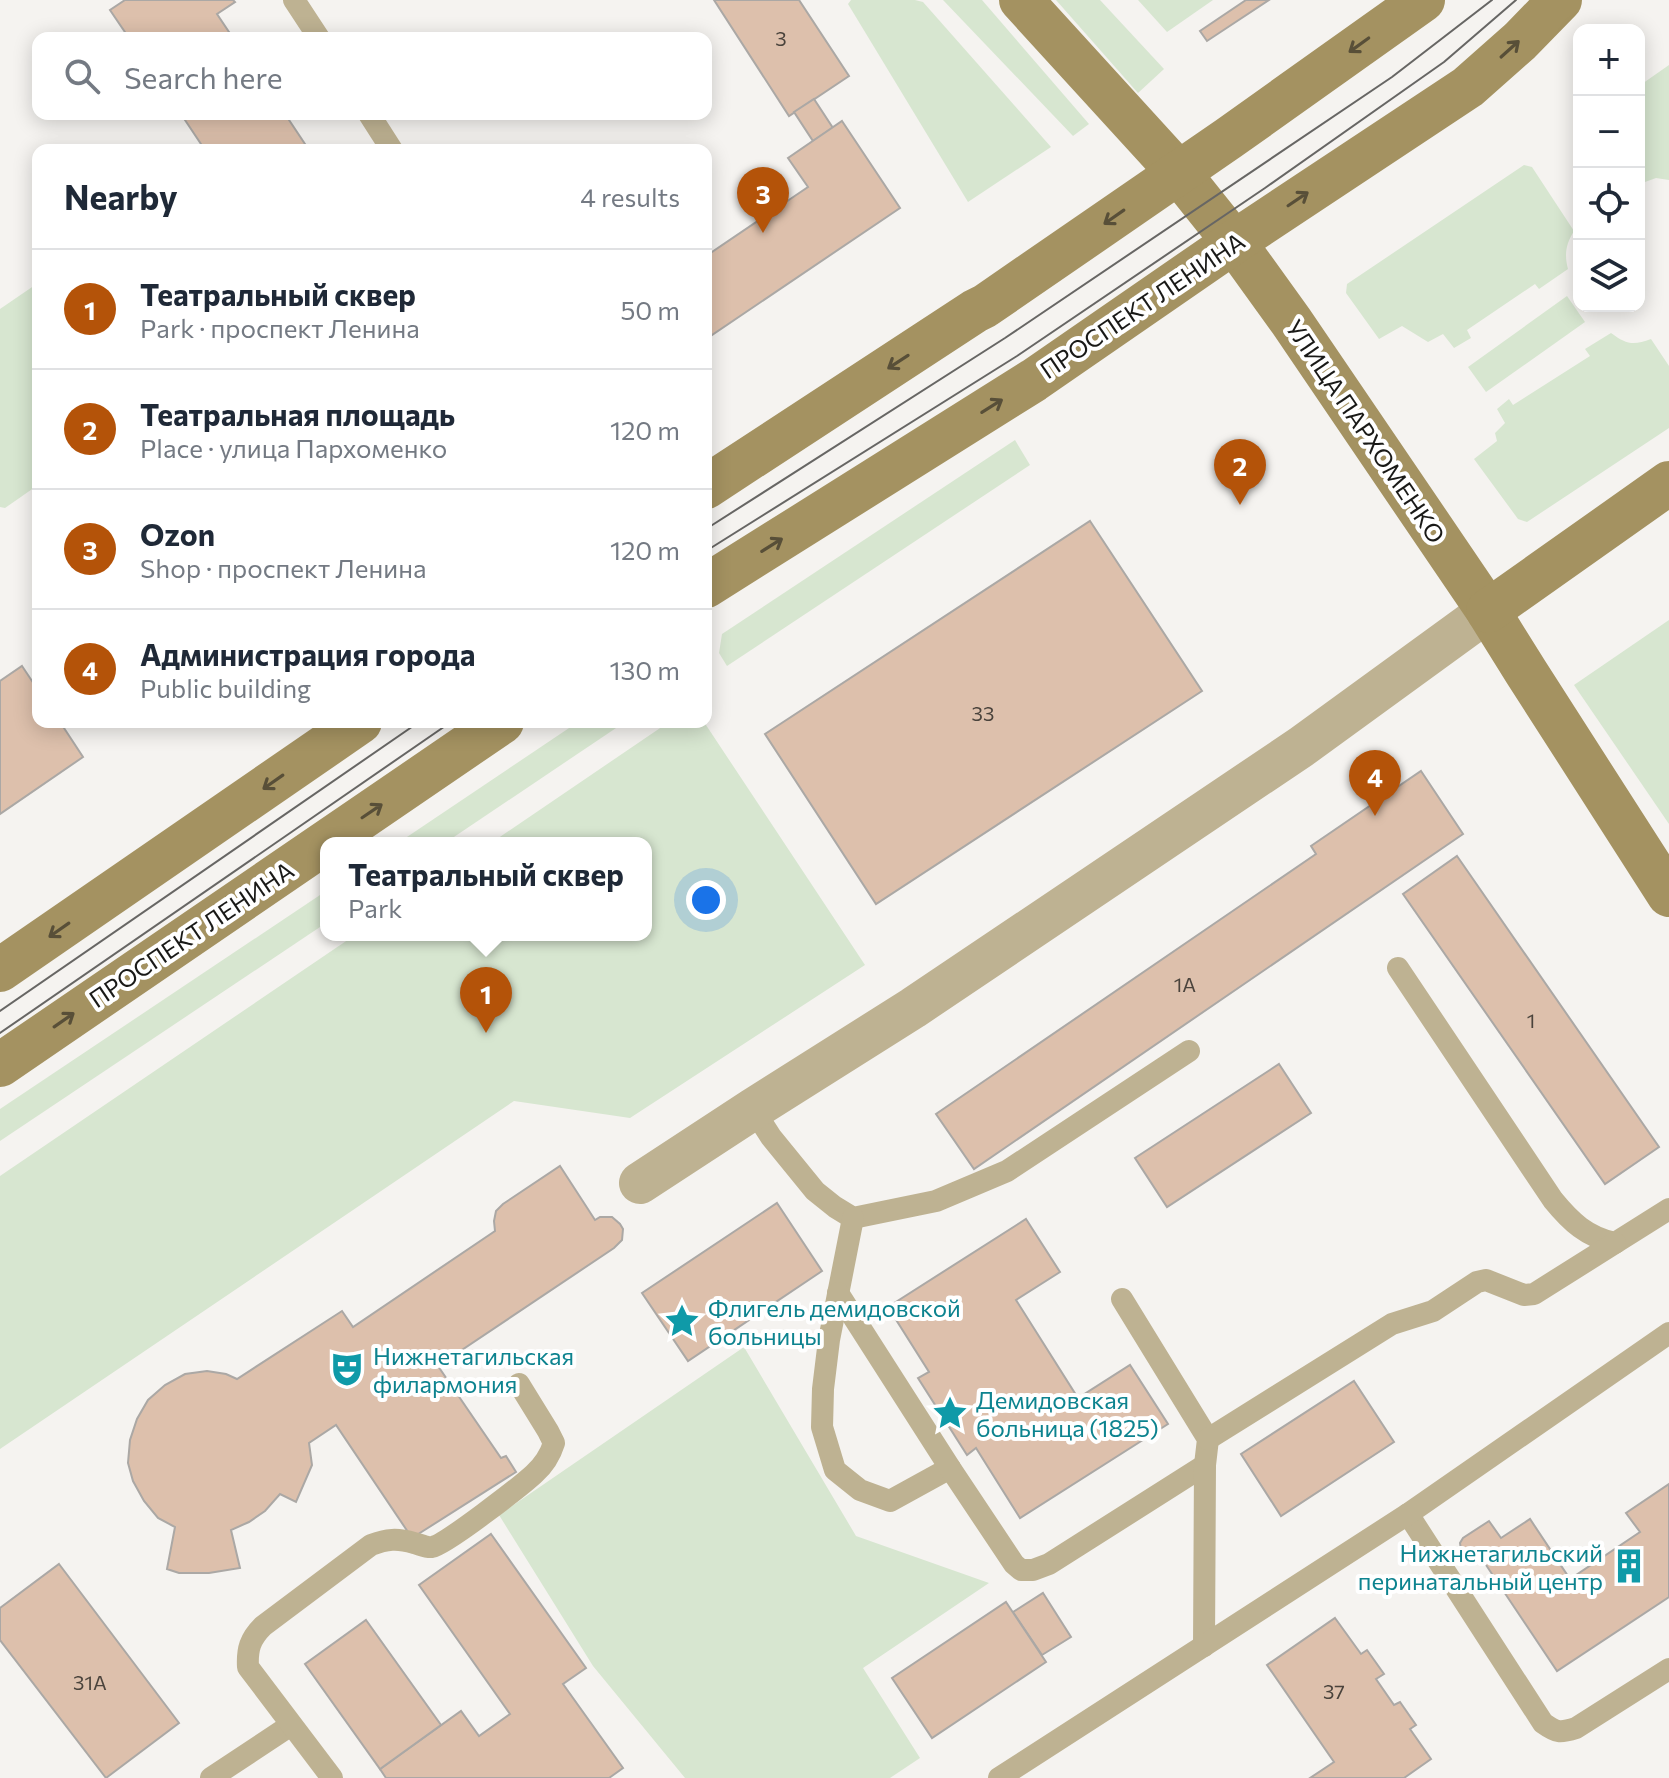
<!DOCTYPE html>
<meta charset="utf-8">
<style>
body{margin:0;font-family:Commissioner,sans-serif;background:#f6f6f7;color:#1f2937}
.controls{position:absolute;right:24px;top:24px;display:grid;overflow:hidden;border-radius:16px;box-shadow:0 4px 20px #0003}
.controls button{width:72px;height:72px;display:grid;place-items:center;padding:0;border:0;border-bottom:2px solid #e0e1e3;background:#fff;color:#1f2937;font:40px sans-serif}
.you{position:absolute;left:706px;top:900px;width:28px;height:28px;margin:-20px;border:6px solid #fff;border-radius:50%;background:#1a73e8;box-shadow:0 0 0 12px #1a73e833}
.badge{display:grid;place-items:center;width:52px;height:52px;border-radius:50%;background:#b45309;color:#fff;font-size:26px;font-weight:700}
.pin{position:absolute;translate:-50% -66px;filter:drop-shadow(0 2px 4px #0008)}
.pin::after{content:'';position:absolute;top:42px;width:28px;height:24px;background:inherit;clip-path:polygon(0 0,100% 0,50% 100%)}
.popup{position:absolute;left:320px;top:837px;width:332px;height:104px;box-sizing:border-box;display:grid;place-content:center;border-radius:16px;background:#fff;filter:drop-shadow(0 2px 6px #0005);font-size:26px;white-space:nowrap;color:#747a83}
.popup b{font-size:30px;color:#1f2937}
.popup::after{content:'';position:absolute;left:50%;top:100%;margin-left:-16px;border:16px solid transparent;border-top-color:#fff}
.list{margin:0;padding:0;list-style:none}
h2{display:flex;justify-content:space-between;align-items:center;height:104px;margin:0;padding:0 32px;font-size:34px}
h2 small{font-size:26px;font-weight:400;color:#747a83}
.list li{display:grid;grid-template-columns:52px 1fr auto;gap:24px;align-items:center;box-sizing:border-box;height:120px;padding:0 32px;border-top:2px solid #e0e1e3}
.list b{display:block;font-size:30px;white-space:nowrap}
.list p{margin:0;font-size:26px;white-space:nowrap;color:#747a83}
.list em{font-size:26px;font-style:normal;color:#747a83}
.icon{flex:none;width:44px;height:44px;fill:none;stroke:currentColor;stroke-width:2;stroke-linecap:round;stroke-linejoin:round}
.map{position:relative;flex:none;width:1669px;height:1778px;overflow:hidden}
.search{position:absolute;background:#fff;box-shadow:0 4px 20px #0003;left:32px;top:32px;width:680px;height:88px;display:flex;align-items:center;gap:20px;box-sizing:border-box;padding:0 28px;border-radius:16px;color:#747a83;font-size:30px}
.panel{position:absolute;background:#fff;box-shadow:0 4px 20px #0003;left:32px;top:144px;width:680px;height:584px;border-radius:16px}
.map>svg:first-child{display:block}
.green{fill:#d7e6d0}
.building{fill:#ddc0ac;stroke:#aba8a5;stroke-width:2}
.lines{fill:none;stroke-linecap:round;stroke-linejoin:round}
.lane{stroke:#beb292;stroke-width:22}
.street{stroke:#beb292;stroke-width:42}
.secondary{stroke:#a49261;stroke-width:44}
.tram{stroke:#676664;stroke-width:2}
.oneway{stroke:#584f38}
.labels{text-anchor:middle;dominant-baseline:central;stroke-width:8;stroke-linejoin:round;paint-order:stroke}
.number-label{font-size:20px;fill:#4a433c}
.street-label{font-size:24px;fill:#191917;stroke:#fff}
.culture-label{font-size:24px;fill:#0d838f;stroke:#fff;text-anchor:start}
</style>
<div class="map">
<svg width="1669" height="1778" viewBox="0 0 1669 1778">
<rect width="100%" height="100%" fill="#f5f3f0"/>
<g class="green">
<path d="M 851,0 L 915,0 L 923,2 L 1051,147 L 968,202 L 848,4 Z"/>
<path d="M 943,0 L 982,0 L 1089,124 L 1073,136 Z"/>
<path d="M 1056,0 L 1100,0 L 1164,69 L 1138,93 Z"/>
<path d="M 1138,0 L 1213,0 L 1167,32 Z"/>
<path d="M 1669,65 L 1669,180 L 1656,178 L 1645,182 L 1639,173 L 1639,86 Z"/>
<path d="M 1524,165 L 1532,167 L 1574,231 C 1566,244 1564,254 1568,269 L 1539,289 L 1535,284 L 1467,330 L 1471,338 L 1454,348 L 1443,334 L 1428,342 L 1402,326 L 1379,339 L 1346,293 L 1347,284 Z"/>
<path d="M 38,283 L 38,485 L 5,508 L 0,507 L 0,309 Z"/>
<path d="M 1567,296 L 1585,322 L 1486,392 L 1468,367 Z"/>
<path d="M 1611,333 C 1626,344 1633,346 1651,339 L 1669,366 L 1669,428 L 1527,522 L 1518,519 L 1474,459 L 1497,441 L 1495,433 L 1505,423 L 1497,409 L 1509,399 L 1513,405 L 1590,356 L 1585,349 Z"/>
<path d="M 1015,440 L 1030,465 L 727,666 L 719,653 L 722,634 Z"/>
<path d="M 1669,620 L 1669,824 L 1574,685 Z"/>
<path d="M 578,722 L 625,722 L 445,843 L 398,843 Z"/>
<path d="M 669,722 L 704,722 L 865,965 L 630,1118 L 514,1101 L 0,1449 L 0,1176 L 355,935 L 646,935 L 646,843 L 491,843 Z"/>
<path d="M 326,891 L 326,923 L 0,1141 L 0,1109 Z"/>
<path d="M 744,1347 L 856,1536 L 989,1583 L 863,1668 L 920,1758 L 890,1778 L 685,1778 L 593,1666 L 499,1515 Z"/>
</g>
<g class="building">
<path d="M 125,0 L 233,0 L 235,2 L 217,14 L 233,38 L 129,38 L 110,10 Z"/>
<path d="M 714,0 L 799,0 L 849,76 L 789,116 Z"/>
<path d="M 1246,0 L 1269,0 L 1207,41 L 1200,31 Z"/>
<path d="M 814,99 L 833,128 L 813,141 L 794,112 Z"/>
<path d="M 181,114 L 285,114 L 309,150 L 205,150 Z"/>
<path d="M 842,121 L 900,208 L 706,339 L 706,256 L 808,187 L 788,158 Z"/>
<path d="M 1090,521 L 1202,691 L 876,904 L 765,734 Z"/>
<path d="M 22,666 L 38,690 L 38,722 L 60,722 L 83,757 L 0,814 L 0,681 Z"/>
<path d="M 1421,771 L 1463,834 L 974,1169 L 936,1114 L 1316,854 L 1311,846 Z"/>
<path d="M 1457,856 L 1659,1147 L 1605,1184 L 1403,894 Z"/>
<path d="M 1279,1064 L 1311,1113 L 1167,1207 L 1135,1158 Z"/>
<path d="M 560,1166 L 595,1220 L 600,1217 L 612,1217 L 620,1224 L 623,1229 L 622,1240 L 614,1248 L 438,1366 L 501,1458 L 506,1456 L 516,1472 L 412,1538 L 336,1425 L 309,1443 L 312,1465 L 296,1502 L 280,1494 L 265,1511 L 249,1522 L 231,1530 L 240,1568 L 209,1573 L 179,1573 L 167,1569 L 175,1527 L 158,1518 L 144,1501 L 133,1481 L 128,1463 L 130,1440 L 137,1419 L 148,1400 L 165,1385 L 185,1374 L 207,1371 L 226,1374 L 237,1379 L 342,1311 L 353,1327 L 495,1231 L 494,1221 L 496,1211 L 503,1204 Z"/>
<path d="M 777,1203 L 822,1271 L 688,1361 L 642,1293 Z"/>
<path d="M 1026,1219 L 1060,1272 L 1016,1300 L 1078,1398 L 1130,1365 L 1168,1424 L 1020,1518 L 976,1448 L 967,1455 L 918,1378 L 929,1372 L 888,1307 Z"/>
<path d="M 1354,1381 L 1394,1442 L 1281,1516 L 1241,1454 Z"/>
<path d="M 1669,1484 L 1669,1597 L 1557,1671 L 1478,1553 L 1468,1554 L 1461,1550 L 1460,1543 L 1463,1538 L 1489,1521 L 1501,1538 L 1530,1519 L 1570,1579 L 1640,1532 L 1626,1513 Z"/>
<path d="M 491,1534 L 586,1668 L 563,1684 L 623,1768 L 609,1778 L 386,1778 L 380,1769 L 461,1711 L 479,1736 L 510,1714 L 419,1585 Z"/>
<path d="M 59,1564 L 179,1723 L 106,1778 L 0,1640 L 0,1608 Z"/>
<path d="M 1043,1593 L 1071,1637 L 1042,1655 L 1013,1612 Z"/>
<path d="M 1006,1602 L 1046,1662 L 932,1738 L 892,1678 Z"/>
<path d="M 1335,1618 L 1361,1654 L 1367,1650 L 1384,1674 L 1376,1679 L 1394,1705 L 1400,1702 L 1416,1725 L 1410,1729 L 1431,1759 L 1404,1778 L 1310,1778 L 1334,1762 L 1267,1665 Z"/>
<path d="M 366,1620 L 441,1725 L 380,1769 L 305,1664 Z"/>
</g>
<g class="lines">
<g class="lane">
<path d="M 294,0 L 319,38"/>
<path d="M 369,114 L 392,150"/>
<path d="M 1398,968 L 1553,1200 C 1571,1222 1587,1237 1615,1243 L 1669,1209"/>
<path d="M 753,1109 L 771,1137 L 815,1191 L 835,1207 L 853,1218 L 936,1201 L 1007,1171 L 1189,1051"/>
<path d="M 853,1218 L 829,1340 L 823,1389 L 822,1427 L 835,1470 L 860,1490 L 890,1501 L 950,1468"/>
<path d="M 838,1293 L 950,1468 L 1014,1564 L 1021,1570 L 1033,1570 L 1049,1564 L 1205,1465"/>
<path d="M 1122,1299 L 1208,1439 L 1205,1465 L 1204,1646"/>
<path d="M 1208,1439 L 1392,1324 L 1433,1311 L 1477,1282 L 1486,1280 L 1524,1295 L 1534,1294 L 1615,1243"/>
<path d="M 1408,1514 L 1543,1723 C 1557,1733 1560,1733 1576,1728 L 1669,1669"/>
<path d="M 211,1778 L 291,1725"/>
<path d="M 332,1778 L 248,1667 C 247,1649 250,1639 263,1626 L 371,1545 C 387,1539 397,1538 414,1543 C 419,1544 427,1548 432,1547 C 445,1545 521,1486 534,1474 C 544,1465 550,1456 554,1443 L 548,1431 L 519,1384"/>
<path d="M 999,1778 L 1408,1514 L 1669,1333"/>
</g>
<path class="street" d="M 640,1183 L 753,1109 L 913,1008 L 1301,747 L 1488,611"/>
<g class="secondary">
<path d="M 1021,0 L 1178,172 L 1234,242 L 1291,321 L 1488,611 L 1526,672 L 1669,895"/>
<path d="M 706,487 L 975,311 L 985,306 L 1229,138 L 1423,0"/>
<path d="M 706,586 L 1034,380 L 1234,242 L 1468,87 L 1520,41 L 1560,0"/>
<path d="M 1488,611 L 1669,483"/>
<path d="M 0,970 L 360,722"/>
<path d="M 0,1065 L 502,722"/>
</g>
<g class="tram">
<path d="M 706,529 L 1005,338 L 1392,77 L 1492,0"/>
<path d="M 706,551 L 1017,356 L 1265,188 L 1444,62 L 1516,0"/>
<path d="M 0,1011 L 419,722"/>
<path d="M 0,1033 L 451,722"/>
</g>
</g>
<defs><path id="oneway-shaft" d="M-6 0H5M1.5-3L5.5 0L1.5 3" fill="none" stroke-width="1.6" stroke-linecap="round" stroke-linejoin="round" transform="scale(2)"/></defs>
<g class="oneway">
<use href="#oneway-shaft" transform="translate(1359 45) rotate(144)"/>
<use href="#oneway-shaft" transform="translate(1510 49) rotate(-42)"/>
<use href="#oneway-shaft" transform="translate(1298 199) rotate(-34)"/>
<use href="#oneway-shaft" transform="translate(1114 217) rotate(145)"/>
<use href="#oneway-shaft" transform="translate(898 362) rotate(147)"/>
<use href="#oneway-shaft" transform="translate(992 406) rotate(-32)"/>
<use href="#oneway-shaft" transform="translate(772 545) rotate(-32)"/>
<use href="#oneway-shaft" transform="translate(273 782) rotate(145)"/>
<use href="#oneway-shaft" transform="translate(372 811) rotate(-34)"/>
<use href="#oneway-shaft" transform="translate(59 930) rotate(145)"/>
<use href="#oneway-shaft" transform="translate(64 1020) rotate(-35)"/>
</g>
<defs>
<g id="sight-bare" transform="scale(2.76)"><path d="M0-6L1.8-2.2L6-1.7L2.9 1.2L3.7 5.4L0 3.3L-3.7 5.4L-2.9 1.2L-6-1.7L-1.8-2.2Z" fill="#0f9aa8" stroke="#fff" stroke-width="2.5" paint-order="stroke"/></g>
<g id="theatre-bare" transform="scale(2.76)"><path d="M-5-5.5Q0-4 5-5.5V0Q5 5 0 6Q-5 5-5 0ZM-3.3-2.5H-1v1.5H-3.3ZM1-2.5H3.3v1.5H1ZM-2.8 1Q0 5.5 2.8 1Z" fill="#0f9aa8" stroke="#fff" stroke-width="2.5" paint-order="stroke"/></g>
<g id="building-bare" transform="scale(2.76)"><path d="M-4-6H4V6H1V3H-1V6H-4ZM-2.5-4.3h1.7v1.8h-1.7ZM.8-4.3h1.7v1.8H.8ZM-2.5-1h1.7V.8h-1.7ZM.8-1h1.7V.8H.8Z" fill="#0f9aa8" stroke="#fff" stroke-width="2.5" paint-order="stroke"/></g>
</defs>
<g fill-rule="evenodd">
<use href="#sight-bare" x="682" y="1321"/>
<use href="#theatre-bare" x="347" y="1369"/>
<use href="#sight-bare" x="950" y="1413"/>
<use href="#building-bare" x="1629" y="1566"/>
</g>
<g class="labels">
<g class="number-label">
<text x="781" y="38">3</text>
<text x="983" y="713">33</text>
<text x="1185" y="984">1А</text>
<text x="1531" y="1020">1</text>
<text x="90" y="1682">31А</text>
<text x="1334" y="1691">37</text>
</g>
<g class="street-label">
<text transform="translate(1142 305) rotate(-34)">ПРОСПЕКТ ЛЕНИНА</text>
<text transform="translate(1366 431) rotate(56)">УЛИЦА ПАРХОМЕНКО</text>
<text transform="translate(191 934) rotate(-34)">ПРОСПЕКТ ЛЕНИНА</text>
</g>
<g class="culture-label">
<text x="708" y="1307">Флигель демидовской<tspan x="708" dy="28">больницы</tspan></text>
<text x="373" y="1355">Нижнетагильская<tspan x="373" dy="28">филармония</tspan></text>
<text x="976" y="1399">Демидовская<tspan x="976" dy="28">больница (1825)</tspan></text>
<text x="1603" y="1552" text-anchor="end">Нижнетагильский<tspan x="1603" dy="28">перинатальный центр</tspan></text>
</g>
</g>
</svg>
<div class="controls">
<button>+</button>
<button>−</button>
<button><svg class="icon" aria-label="locate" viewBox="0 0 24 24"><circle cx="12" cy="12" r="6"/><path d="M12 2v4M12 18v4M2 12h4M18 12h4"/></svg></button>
<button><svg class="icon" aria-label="layers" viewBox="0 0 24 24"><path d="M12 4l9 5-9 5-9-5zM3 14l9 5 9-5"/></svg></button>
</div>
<div class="you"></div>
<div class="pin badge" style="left:486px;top:1033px">1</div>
<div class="popup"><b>Театральный сквер</b>Park</div>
<div class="pin badge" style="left:1240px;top:505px">2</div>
<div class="pin badge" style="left:763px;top:233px">3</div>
<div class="pin badge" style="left:1375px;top:816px">4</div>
<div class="search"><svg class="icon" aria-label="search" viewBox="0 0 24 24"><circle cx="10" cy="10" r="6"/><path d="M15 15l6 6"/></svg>Search here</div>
<section class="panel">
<h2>Nearby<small>4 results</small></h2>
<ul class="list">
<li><span class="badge">1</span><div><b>Театральный сквер</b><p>Park · проспект Ленина</p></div><em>50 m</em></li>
<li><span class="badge">2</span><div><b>Театральная площадь</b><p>Place · улица Пархоменко</p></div><em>120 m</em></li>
<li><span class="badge">3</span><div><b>Ozon</b><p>Shop · проспект Ленина</p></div><em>120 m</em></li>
<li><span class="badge">4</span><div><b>Администрация города</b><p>Public building</p></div><em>130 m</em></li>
</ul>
</section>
</div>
